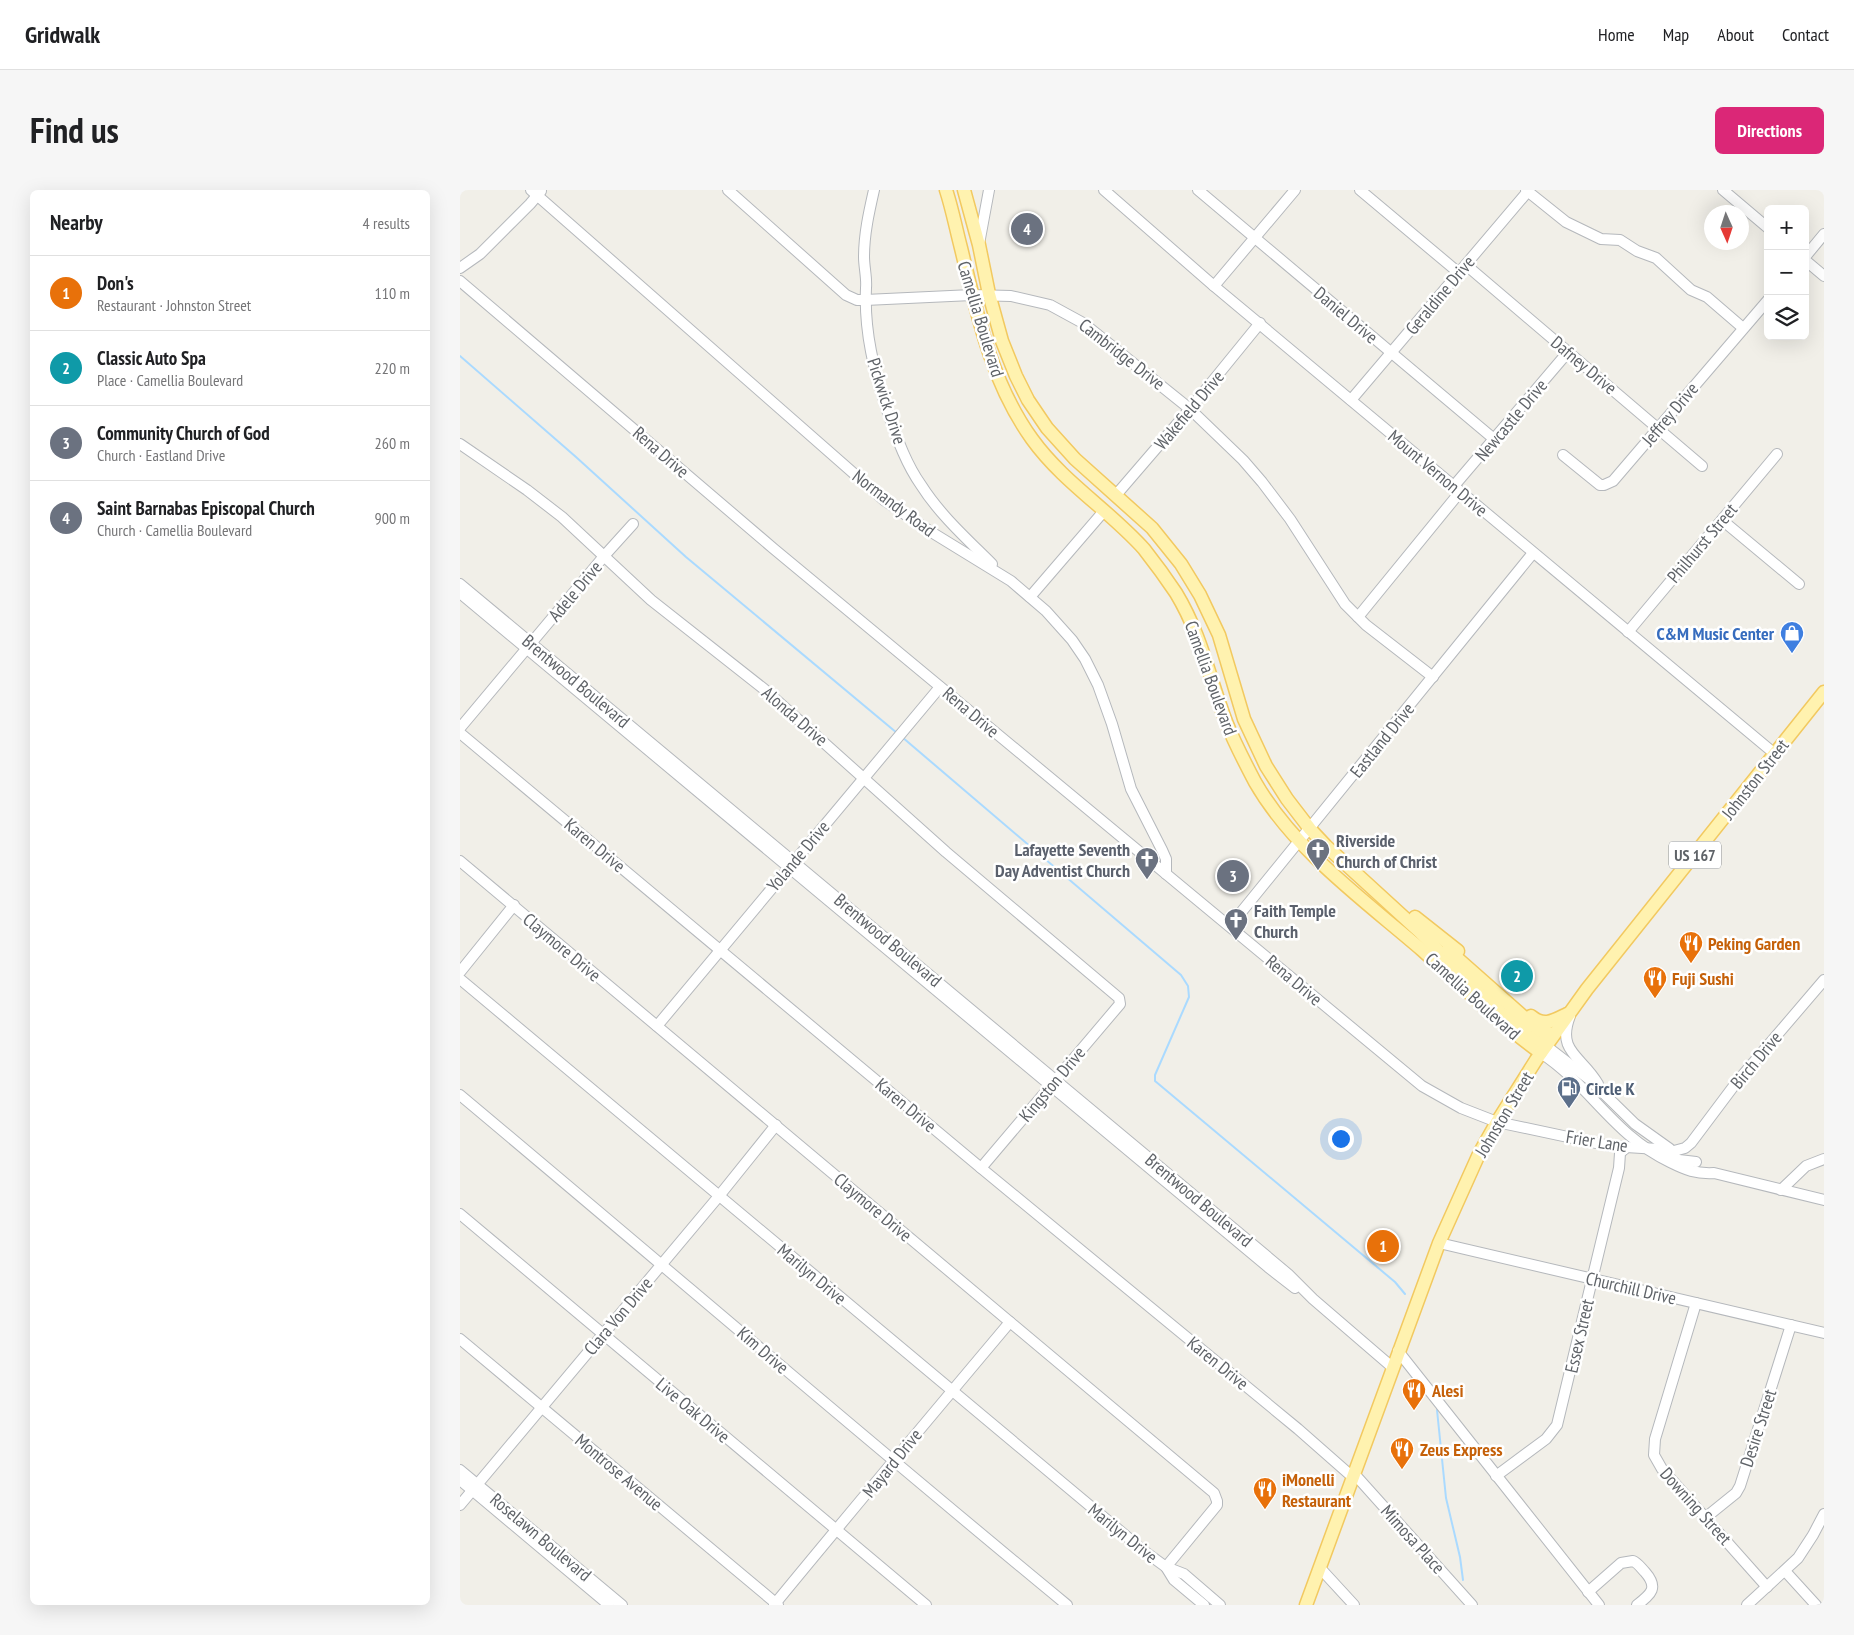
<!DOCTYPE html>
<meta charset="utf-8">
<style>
body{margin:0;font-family:"PT Sans Narrow",sans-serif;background:#f6f6f6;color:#202124}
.controls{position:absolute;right:15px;top:15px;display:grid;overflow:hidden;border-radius:8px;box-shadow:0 5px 20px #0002}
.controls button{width:45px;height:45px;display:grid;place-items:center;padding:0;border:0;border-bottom:1px solid #e0e0e0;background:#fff;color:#202124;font:25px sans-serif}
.compass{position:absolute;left:1244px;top:15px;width:45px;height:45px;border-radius:50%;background:#fff;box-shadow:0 5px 20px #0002;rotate:177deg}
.you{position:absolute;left:880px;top:948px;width:18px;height:18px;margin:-12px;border:4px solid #fff;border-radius:50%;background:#1a73e8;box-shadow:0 0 0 8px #1a73e833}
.badge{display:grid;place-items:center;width:32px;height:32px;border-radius:50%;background:#db2777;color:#fff;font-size:16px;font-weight:700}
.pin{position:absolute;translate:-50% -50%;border:2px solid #fff;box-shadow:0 1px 5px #0006}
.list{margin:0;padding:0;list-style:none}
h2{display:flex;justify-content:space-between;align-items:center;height:65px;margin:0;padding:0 20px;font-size:21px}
h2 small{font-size:16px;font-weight:400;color:#757577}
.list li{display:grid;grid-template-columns:32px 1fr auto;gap:15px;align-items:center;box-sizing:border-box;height:75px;padding:0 20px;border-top:1px solid #e0e0e0}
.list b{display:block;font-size:19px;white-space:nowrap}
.list p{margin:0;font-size:16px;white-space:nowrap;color:#757577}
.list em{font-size:16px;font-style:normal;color:#757577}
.icon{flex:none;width:28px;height:28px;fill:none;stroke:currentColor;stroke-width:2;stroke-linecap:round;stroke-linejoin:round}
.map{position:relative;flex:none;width:1364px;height:1415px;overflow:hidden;border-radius:8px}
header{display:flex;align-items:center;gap:30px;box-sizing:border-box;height:70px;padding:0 25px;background:#fff;border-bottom:1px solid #e0e0e0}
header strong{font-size:24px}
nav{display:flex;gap:28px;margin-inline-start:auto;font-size:18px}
.intro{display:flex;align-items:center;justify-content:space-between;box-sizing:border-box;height:120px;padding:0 30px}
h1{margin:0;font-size:35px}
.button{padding:12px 22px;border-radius:8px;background:#db2777;color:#fff;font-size:18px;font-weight:700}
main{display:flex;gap:30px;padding:0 30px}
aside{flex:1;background:#fff;border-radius:8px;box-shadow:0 5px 20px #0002}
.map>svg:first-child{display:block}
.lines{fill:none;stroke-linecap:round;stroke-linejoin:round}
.stream{stroke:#aadaff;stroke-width:2}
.minor-casing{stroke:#b5b8bc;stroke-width:12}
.major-casing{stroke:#f2c960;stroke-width:15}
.minor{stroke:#fff;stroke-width:10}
.major{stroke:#fff2af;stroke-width:12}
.labels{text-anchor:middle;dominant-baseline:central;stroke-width:5;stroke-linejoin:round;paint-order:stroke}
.shield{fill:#fff;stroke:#8f9295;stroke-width:1}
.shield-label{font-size:16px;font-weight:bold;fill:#5f6368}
.street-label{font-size:18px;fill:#5f6368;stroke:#fff}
.shop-label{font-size:18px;font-weight:bold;fill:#366cbe;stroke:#fff;text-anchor:end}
.worship-label{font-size:18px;font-weight:bold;fill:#5b616d;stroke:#fff;text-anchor:start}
.food-label{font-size:18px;font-weight:bold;fill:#c56008;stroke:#fff;text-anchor:start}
.service-label{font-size:18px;font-weight:bold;fill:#4e5e75;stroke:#fff;text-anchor:start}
</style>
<header>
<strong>Gridwalk</strong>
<nav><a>Home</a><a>Map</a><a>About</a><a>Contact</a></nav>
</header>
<div class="intro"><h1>Find us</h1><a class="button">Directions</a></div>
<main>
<aside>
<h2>Nearby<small>4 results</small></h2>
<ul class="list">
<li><span class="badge" style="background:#e8710a">1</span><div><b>Don's</b><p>Restaurant · Johnston Street</p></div><em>110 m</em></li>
<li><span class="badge" style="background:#0f9aa8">2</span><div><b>Classic Auto Spa</b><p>Place · Camellia Boulevard</p></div><em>220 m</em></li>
<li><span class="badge" style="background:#6b7280">3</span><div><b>Community Church of God</b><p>Church · Eastland Drive</p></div><em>260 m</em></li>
<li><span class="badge" style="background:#6b7280">4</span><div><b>Saint Barnabas Episcopal Church</b><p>Church · Camellia Boulevard</p></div><em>900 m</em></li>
</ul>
</aside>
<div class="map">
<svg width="1364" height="1415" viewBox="0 0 1364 1415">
<rect width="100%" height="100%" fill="#f1efe8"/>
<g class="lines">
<g class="stream">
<path d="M 0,166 L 116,267 L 226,367 L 437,543"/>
<path d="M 442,547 L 721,785 L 728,796 L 729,807 L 695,885 L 695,891 L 935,1092 L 945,1104"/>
<path d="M 977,1220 L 986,1308 L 1000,1367 L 1003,1390"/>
</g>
<g class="minor-casing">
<g id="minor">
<path d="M 71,0 L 424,310 L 468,340 L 551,391 L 586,421 L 612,450 L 625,469 L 638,495 L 652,534 L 671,599 L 702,660 L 706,669 L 706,684"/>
<path d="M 268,0 L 386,105 L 397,110 L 405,110 L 512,105 L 551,106 L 590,115 L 623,133 L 730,219 L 783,270 L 802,292 L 830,329 L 885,414 L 906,435 L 973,487"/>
<path d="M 414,0 C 409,22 404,44 404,67 C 404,77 407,88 406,98 C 404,143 414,180 428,223 C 437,248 446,274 461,295 C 480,325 507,349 532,374"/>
<path d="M 644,0 L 754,96 L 1315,564"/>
<path d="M 738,0 L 1034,249"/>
<path d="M 900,0 L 999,83"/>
<path d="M 1066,0 L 1106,32 L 1141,49 L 1160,50 L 1177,61 L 1196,68 L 1231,100 L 1247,107 L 1283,138"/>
<path d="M 1263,0 L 1308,38"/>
<path d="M 519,54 L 529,0"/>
<path d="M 1345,67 L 1364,44"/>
<path d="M 1345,70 L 1364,86"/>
<path d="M 1006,75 L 1242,276"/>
<path d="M 0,78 L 20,64 L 70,14 L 81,1"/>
<path d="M 0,91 L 314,359 L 962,896 L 1001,918 L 1037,932 L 1150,956 L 1198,959 L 1219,970 L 1236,972"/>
<path d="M 754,96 L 835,0"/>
<path d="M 891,210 L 1069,0"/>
<path d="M 0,254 L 67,300 L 102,327 L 191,410 L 304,499 L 486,662 L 659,808 L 660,814 L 521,978"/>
<path d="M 1103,265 L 1140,295 L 1144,295 L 1153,291 L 1308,110"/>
<path d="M 993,297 L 1108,162"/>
<path d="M 656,305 L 730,219 L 800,133"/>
<path d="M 1262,330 L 1339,394"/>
<path d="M 0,394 L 749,1018 L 828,1084 L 853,1109 L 932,1177"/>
<path d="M 0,403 L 808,1077 L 835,1098"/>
<path d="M 570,407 L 644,321"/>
<path d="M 898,427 L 1000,302"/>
<path d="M 1168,442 L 1317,264"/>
<path d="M 0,538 L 145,365 L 173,334"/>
<path d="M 0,543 L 521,978 L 838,1239 L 888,1283 L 898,1288 L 1012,1415"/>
<path d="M 0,671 L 754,1303 L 757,1311 L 757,1315 L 706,1377 L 714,1390 L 744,1415"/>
<path d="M 770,736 L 1073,363"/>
<path d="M 0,782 L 54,715"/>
<path d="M 0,789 L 684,1361 L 706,1377 L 724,1384 L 760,1415"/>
<path d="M 1110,826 C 1096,862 1122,866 1138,894"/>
<path d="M 197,836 L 480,497"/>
<path d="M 1086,856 L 1129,889 L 1175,934 L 1210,959"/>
<path d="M 1081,863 C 1131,896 1153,945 1210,972 C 1226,980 1236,984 1254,983 L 1364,1010"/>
<path d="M 0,905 C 203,1075 403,1247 607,1415"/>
<path d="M 1214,961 L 1225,958 L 1231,953 L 1276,893 L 1364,790"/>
<path d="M 1321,1000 L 1346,976 L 1364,969"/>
<path d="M 0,1024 L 466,1415"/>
<path d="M 979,1053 L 1364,1143"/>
<path d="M 1236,1113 L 1195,1249 L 1194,1265 L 1202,1279 L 1307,1397"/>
<path d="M 0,1149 L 318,1415"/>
<path d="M 938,1161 L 1139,1415"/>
<path d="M 0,1280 L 162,1415"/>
<path d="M 1036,1286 L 1086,1249 L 1097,1235 L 1159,978 L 1160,963 L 1167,957"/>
<path d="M 0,1290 L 149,1415"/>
<path d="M 0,1315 L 259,1006 L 316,935"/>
<path d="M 1245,1328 L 1276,1303 L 1280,1296 L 1331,1135"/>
<path d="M 860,1378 L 894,1415"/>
<path d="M 1325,1381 L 1356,1415"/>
<path d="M 1128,1402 L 1161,1373 L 1173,1371 C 1178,1373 1181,1378 1185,1382 C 1199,1398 1191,1404 1177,1415"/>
<path d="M 314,1415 C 392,1320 471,1226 550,1132"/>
<path d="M 1287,1415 L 1338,1368 L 1353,1345 L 1364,1324"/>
</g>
</g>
<g class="major-casing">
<g id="major">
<path d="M 486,0 C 492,18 496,39 501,58 C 517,124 531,192 572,249 C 603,292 649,320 684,359 C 695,373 706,388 716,403 C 742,446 749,488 767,534 C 775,554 785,573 795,592 C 834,660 904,710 962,760 C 1001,795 1038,832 1081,863"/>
<path d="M 504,0 L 519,55 L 529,104 L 542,151 L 556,186 L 568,210 L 587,238 L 615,269 L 692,338 L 721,374 L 740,405 L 759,445 L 784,529 L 806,576 L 827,609 L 850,639 L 866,656 L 960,742 L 1009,792 L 1086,856"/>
<path d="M 955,727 L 998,761"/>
<path d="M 988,760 L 1074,836 L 1080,841 L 1094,844"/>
<path d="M 1071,826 C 1084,837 1093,831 1107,824"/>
<path d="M 846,1415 L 979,1053 L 1019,964 L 1037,932 L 1076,870 L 1127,799 L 1364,502"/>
</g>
</g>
<use href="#minor" class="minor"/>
<use href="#major" class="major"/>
</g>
<defs>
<g id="shop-pin" transform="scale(1.25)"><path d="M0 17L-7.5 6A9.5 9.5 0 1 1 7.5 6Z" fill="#3f7fe0" stroke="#fff"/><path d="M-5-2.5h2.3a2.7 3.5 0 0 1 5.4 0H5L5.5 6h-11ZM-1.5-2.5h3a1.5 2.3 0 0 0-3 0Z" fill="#fff"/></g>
<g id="church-pin" transform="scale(1.25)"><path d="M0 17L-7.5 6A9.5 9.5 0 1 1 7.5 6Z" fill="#6b7280" stroke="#fff"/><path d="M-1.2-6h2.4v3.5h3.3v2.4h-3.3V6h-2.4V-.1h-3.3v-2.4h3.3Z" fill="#fff"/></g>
<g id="restaurant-pin" transform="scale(1.25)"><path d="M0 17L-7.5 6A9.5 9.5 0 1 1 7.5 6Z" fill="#e8710a" stroke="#fff"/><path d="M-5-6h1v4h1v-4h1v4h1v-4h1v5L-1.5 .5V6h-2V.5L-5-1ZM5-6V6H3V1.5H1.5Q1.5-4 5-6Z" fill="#fff"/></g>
<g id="fuel-pin" transform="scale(1.25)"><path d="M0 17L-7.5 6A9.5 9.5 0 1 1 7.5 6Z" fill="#5c6f8a" stroke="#fff"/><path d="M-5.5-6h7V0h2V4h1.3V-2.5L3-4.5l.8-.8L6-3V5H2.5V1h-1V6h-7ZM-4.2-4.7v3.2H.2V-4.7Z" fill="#fff"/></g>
</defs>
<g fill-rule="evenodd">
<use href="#shop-pin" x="1332" y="443"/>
<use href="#church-pin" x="858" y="660"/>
<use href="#church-pin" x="687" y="669"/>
<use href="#church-pin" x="776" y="730"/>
<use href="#restaurant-pin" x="1231" y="753"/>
<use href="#restaurant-pin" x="1195" y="788"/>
<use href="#fuel-pin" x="1109" y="898"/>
<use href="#restaurant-pin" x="954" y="1200"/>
<use href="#restaurant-pin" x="942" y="1259"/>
<use href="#restaurant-pin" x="805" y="1299"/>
</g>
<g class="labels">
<rect class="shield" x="1209" y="651.5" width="52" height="27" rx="4"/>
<g class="shield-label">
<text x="1235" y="665">US 167</text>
</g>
<g class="street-label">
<text transform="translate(980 105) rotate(-50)">Geraldine Drive</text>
<text transform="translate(886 125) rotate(40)">Daniel Drive</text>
<text transform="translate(521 129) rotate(73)">Camellia Boulevard</text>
<text transform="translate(662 164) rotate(38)">Cambridge Drive</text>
<text transform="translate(1124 175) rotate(40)">Dafney Drive</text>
<text transform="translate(427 211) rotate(72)">Pickwick Drive</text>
<text transform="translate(729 220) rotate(-50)">Wakefield Drive</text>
<text transform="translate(1210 224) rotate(-50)">Jeffrey Drive</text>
<text transform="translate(1051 230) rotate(-50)">Newcastle Drive</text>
<text transform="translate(201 262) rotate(41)">Rena Drive</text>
<text transform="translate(978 283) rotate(40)">Mount Vernon Drive</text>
<text transform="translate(434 313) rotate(37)">Normandy Road</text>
<text transform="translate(1242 353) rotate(-50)">Philhurst Street</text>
<text transform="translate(115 401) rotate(-50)">Adele Drive</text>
<text transform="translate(751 488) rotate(70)">Camellia Boulevard</text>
<text transform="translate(116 491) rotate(40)">Brentwood Boulevard</text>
<text transform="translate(511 522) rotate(40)">Rena Drive</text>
<text transform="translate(335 526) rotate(41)">Alonda Drive</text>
<text transform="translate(922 550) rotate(-51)">Eastland Drive</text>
<text transform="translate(1295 589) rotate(-52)">Johnston Street</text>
<text transform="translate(135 655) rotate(40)">Karen Drive</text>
<text transform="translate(338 666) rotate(-50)">Yolande Drive</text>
<text transform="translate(428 750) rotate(40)">Brentwood Boulevard</text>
<text transform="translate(102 757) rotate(40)">Claymore Drive</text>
<text transform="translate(834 790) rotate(40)">Rena Drive</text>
<text transform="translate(1013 806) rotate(42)">Camellia Boulevard</text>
<text transform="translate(1296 870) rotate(-50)">Birch Drive</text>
<text transform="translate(592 894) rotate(-50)">Kingston Drive</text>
<text transform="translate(446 915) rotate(40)">Karen Drive</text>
<text transform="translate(1044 924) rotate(-59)">Johnston Street</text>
<text transform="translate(1137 951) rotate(9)">Frier Lane</text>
<text transform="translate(739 1010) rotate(40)">Brentwood Boulevard</text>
<text transform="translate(413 1017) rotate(40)">Claymore Drive</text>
<text transform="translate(352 1084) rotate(40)">Marilyn Drive</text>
<text transform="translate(1171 1098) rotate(13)">Churchill Drive</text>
<text transform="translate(158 1126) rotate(-50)">Clara Von Drive</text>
<text transform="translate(1119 1146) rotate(-77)">Essex Street</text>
<text transform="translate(303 1160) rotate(41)">Kim Drive</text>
<text transform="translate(758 1173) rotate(39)">Karen Drive</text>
<text transform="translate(233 1220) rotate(40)">Live Oak Drive</text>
<text transform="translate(1298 1238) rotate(-72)">Desire Street</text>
<text transform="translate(432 1273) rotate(-51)">Mayard Drive</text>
<text transform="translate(159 1282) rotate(40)">Montrose Avenue</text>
<text transform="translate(1236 1316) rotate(48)">Downing Street</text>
<text transform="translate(663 1343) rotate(39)">Marilyn Drive</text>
<text transform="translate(81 1347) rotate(40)">Roselawn Boulevard</text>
<text transform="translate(953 1349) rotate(48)">Mimosa Place</text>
</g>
<g class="shop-label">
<text x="1314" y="443">C&amp;M Music Center</text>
</g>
<g class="worship-label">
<text x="876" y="650">Riverside<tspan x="876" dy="21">Church of Christ</tspan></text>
<text x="670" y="659" text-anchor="end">Lafayette Seventh<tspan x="670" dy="21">Day Adventist Church</tspan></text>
<text x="794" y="720">Faith Temple<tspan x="794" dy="21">Church</tspan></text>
</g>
<g class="food-label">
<text x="1248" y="753">Peking Garden</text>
<text x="1212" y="788">Fuji Sushi</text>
<text x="972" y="1200">Alesi</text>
<text x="960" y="1259">Zeus Express</text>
<text x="822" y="1289">iMonelli<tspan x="822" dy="21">Restaurant</tspan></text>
</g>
<g class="service-label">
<text x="1126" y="898">Circle K</text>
</g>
</g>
</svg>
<div class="controls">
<button>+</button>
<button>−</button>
<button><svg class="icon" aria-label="layers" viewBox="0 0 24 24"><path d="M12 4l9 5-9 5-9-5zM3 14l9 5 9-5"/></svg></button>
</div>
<svg class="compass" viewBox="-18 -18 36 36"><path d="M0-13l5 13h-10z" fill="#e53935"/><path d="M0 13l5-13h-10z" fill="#757577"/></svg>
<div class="you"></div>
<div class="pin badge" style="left:923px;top:1056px;background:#e8710a">1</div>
<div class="pin badge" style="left:1057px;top:786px;background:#0f9aa8">2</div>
<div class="pin badge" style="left:773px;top:686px;background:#6b7280">3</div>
<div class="pin badge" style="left:567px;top:39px;background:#6b7280">4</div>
</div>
</main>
